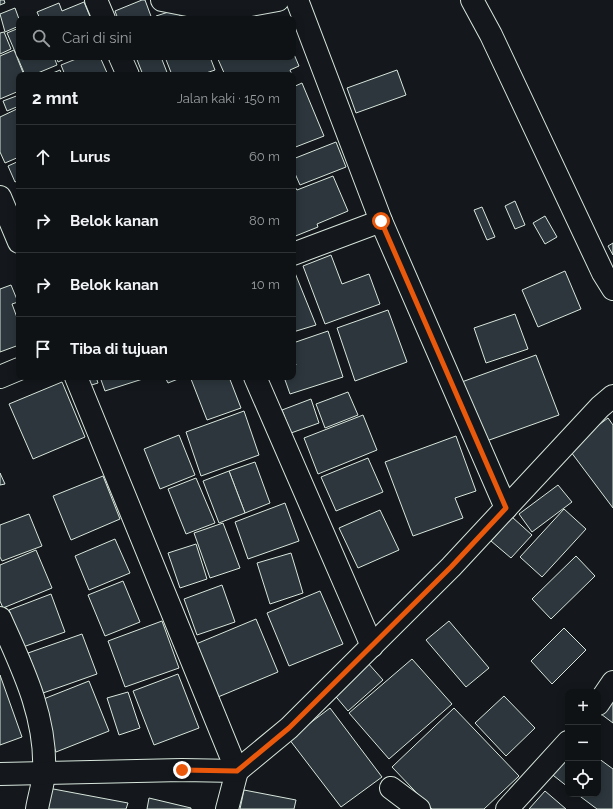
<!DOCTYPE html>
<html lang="id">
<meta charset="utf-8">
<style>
body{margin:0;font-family:Raleway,sans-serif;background:#1d2022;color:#f1f3f6}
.controls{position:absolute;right:12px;bottom:12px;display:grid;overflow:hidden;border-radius:8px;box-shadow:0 2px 10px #0003}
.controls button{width:36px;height:36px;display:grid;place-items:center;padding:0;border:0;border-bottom:1px solid #2f3234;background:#0f1215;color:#f1f3f6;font:20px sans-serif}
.stop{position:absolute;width:12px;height:12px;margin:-9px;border:3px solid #ea580c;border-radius:50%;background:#fff}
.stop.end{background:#ea580c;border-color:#fff;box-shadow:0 1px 4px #0008}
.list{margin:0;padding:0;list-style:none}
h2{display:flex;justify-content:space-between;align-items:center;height:52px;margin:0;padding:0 16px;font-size:17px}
h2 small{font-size:13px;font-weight:400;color:#9b9ea0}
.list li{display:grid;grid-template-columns:26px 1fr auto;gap:12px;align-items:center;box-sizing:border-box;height:64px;padding:0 16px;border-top:1px solid #2f3234}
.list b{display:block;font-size:15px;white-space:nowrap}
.list em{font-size:13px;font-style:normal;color:#9b9ea0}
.icon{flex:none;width:22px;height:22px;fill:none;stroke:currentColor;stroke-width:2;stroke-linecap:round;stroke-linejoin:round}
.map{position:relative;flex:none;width:613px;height:809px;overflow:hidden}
.search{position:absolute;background:#0f1215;box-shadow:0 2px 10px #0003;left:16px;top:16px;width:280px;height:44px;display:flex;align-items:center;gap:10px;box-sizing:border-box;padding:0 14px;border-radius:8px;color:#9b9ea0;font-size:15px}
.panel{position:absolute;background:#0f1215;box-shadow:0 2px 10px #0003;left:16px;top:72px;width:280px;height:308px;border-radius:8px}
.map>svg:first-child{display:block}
.building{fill:#2c363c;stroke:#d8e6dc}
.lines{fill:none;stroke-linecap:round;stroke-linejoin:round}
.street-casing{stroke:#d8e6dc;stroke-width:24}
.street{stroke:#14181c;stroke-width:22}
.route{stroke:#ea580c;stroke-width:5}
</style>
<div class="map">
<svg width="613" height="809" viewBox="0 0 613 809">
<rect width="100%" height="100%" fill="#14181c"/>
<g class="building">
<path d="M 0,0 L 4,0 L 5,3 L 0,5 Z"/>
<path d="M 142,0 L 145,0 L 152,19 L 118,19 L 115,11 Z"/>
<path d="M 84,2 L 91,19 L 40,19 L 37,12 L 59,3 L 62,11 Z"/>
<path d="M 15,8 L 19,19 L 19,26 L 5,32 L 0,14 Z"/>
<path d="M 178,9 L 181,19 L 157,19 L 156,16 Z"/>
<path d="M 19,28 L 19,57 L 54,57 L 57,65 L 33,75 L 25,75 L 7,33 Z"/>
<path d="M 4,32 L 11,49 L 0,54 L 0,33 Z"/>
<path d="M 14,50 L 24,75 L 19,75 L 19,91 L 0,99 L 0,56 Z"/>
<path d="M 293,52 L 299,66 L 290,70 L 292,75 L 225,75 L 217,57 L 293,57 Z"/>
<path d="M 56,57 L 69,57 L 58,62 Z"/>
<path d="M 81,57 L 100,57 L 108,75 L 65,75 L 61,65 Z"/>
<path d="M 136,57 L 161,57 L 168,75 L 143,75 Z"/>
<path d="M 165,57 L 210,57 L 215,70 L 200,75 L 172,75 Z"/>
<path d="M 60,70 L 62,75 L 48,75 Z"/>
<path d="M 397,70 L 406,95 L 356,113 L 347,88 Z"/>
<path d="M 302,83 L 324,136 L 293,148 L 293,87 Z"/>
<path d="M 19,95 L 19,106 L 7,111 L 3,101 Z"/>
<path d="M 19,108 L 19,157 L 5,163 L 0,152 L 0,117 Z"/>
<path d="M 336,142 L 346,167 L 300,185 L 293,169 L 293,159 Z"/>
<path d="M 19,161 L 19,180 L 15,182 L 8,166 Z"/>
<path d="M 333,176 L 348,211 L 317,224 L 318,227 L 293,237 L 293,184 L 297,190 Z"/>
<path d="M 515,201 L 525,225 L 515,229 L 505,206 Z"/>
<path d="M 482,207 L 495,237 L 487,240 L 474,210 Z"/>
<path d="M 545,216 L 557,237 L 545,244 L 533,223 Z"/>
<path d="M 613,243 L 613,255 L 608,246 Z"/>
<path d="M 331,255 L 342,284 L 369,274 L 380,304 L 325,324 L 303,266 Z"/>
<path d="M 293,268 L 316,325 L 293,332 Z"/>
<path d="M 565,271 L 581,309 L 538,327 L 522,290 Z"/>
<path d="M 11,285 L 18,302 L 12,304 L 19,323 L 19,345 L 0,352 L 0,289 Z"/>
<path d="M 388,310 L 407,362 L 355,381 L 337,328 Z"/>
<path d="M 515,314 L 528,349 L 486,363 L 474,328 Z"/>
<path d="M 328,331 L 343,377 L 290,394 L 284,377 L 293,377 L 293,365 L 296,365 L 293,357 L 293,343 Z"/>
<path d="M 536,355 L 559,415 L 481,443 L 459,383 Z"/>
<path d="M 82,377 L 96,377 L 98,383 L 85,387 Z"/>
<path d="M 100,377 L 149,377 L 105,391 Z"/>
<path d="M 165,377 L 183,377 L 168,383 Z"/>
<path d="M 198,377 L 229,377 L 241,408 L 207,420 L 191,379 Z"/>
<path d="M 62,382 L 85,437 L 33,459 L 9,404 Z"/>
<path d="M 348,392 L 358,415 L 325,428 L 316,404 Z"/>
<path d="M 311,399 L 319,423 L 291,433 L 282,410 Z"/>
<path d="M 244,411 L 259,455 L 201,476 L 186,432 Z"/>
<path d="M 363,415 L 377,450 L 318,474 L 304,438 Z"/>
<path d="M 608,418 L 613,425 L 613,508 L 568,448 Z"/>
<path d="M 179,435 L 195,475 L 160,489 L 144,449 Z"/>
<path d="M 456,436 L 476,491 L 455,498 L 463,518 L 413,536 L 385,462 Z"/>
<path d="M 368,458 L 383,492 L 336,511 L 321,477 Z"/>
<path d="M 255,462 L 270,503 L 245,513 L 229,471 Z"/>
<path d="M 229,471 L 245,513 L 219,523 L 203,481 Z"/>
<path d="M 0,473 L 5,484 L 0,485 Z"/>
<path d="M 103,476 L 120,519 L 71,540 L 53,496 Z"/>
<path d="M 196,478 L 215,523 L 186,534 L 168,489 Z"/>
<path d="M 558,485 L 572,502 L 532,532 L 519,514 Z"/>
<path d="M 285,503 L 299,541 L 248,559 L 235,522 Z"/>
<path d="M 564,509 L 586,529 L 542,577 L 520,557 Z"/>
<path d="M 380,510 L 399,550 L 358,568 L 339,528 Z"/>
<path d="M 29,514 L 42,546 L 2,561 L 0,557 L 0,525 Z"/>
<path d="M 512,517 L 532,535 L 511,558 L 491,541 Z"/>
<path d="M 223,523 L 240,568 L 210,578 L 194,533 Z"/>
<path d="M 115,539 L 130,573 L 89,590 L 75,556 Z"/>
<path d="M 196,544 L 207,579 L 180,588 L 168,553 Z"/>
<path d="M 36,550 L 52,588 L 3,608 L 0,601 L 0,565 Z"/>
<path d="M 291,553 L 303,593 L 270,604 L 257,563 Z"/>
<path d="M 576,556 L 595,576 L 551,619 L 532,599 Z"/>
<path d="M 123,581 L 140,622 L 105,636 L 88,595 Z"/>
<path d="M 222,585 L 235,622 L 197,635 L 184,599 Z"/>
<path d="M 320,591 L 343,644 L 289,666 L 267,613 Z"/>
<path d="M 51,594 L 65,632 L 23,647 L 9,610 Z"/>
<path d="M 256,619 L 278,672 L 218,697 L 196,644 Z"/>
<path d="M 162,621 L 179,668 L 125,687 L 108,641 Z"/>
<path d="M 449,621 L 489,668 L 466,687 L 426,640 Z"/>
<path d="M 564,628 L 586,650 L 552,684 L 531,661 Z"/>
<path d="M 82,634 L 97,674 L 43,693 L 28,653 Z"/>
<path d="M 412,659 L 452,704 L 389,759 L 349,713 Z"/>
<path d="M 367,662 L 383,680 L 348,711 L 332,692 Z"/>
<path d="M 178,674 L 199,728 L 154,745 L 133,691 Z"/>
<path d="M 0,675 L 22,737 L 0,745 Z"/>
<path d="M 89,681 L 109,731 L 56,752 L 36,702 Z"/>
<path d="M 128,692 L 140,728 L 119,735 L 107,698 Z"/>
<path d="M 504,696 L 535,728 L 506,756 L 475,723 Z"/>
<path d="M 613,697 L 613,723 L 601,714 Z"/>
<path d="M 330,708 L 382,777 L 341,807 L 289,739 Z"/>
<path d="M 454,708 L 519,776 L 484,809 L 432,809 L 392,767 Z"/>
<path d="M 568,748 L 568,787 L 549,772 Z"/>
<path d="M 598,758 L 613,769 L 613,809 L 597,809 L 577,794 L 598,794 Z"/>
<path d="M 48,788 L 128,803 L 126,809 L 44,809 Z"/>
<path d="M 244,790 L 296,800 L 294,809 L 240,809 Z"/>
<path d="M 545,791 L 566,809 L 529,809 Z"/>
<path d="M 149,798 L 191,808 L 191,809 L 147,809 Z"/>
</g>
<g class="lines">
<g class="street-casing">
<g id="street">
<path d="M 96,0 L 104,19"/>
<path d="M 162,0 L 208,9 L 245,6 L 278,0"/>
<path d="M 297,0 L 381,221 L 506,508"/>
<path d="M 472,0 L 491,35 L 603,273 L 613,289"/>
<path d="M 120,57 L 128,75"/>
<path d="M 0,197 L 19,242"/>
<path d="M 293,254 L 381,221"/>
<path d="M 0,377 L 19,369"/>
<path d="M 76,377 L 237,771 L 227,809"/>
<path d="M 255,377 L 372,646"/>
<path d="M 0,618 C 22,667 47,717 44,773 C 43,785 39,797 37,809"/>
<path d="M 598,704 L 613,682"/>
<path d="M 0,774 L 182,770 L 237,771 L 289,728 L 451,567 L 600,407 L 613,396"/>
<path d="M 391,788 L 419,809"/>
<path d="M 507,809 L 568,742"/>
</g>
</g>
<use href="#street" class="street"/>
</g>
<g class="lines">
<path class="route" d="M 182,770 L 237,771 L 289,728 L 451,567 L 506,508 L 381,221"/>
</g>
</svg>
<div class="controls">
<button>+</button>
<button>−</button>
<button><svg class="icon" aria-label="locate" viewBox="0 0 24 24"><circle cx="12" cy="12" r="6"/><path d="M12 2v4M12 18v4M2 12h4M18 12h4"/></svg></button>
</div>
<div class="stop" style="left:381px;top:221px"></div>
<div class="stop end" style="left:182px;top:770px"></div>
<div class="search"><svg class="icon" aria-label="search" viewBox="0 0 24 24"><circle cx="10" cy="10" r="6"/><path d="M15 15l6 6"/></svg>Cari di sini</div>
<section class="panel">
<h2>2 mnt<small>Jalan kaki · 150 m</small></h2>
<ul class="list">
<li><svg class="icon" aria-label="ahead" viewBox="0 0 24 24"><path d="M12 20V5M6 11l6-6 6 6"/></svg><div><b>Lurus</b></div><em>60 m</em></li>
<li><svg class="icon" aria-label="right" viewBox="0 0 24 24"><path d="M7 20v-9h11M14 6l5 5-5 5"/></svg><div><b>Belok kanan</b></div><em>80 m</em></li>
<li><svg class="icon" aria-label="right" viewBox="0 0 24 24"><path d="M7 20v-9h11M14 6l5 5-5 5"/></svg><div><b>Belok kanan</b></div><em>10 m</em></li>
<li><svg class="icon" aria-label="arrive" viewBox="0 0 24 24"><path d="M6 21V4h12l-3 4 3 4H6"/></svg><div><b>Tiba di tujuan</b></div></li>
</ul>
</section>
</div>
